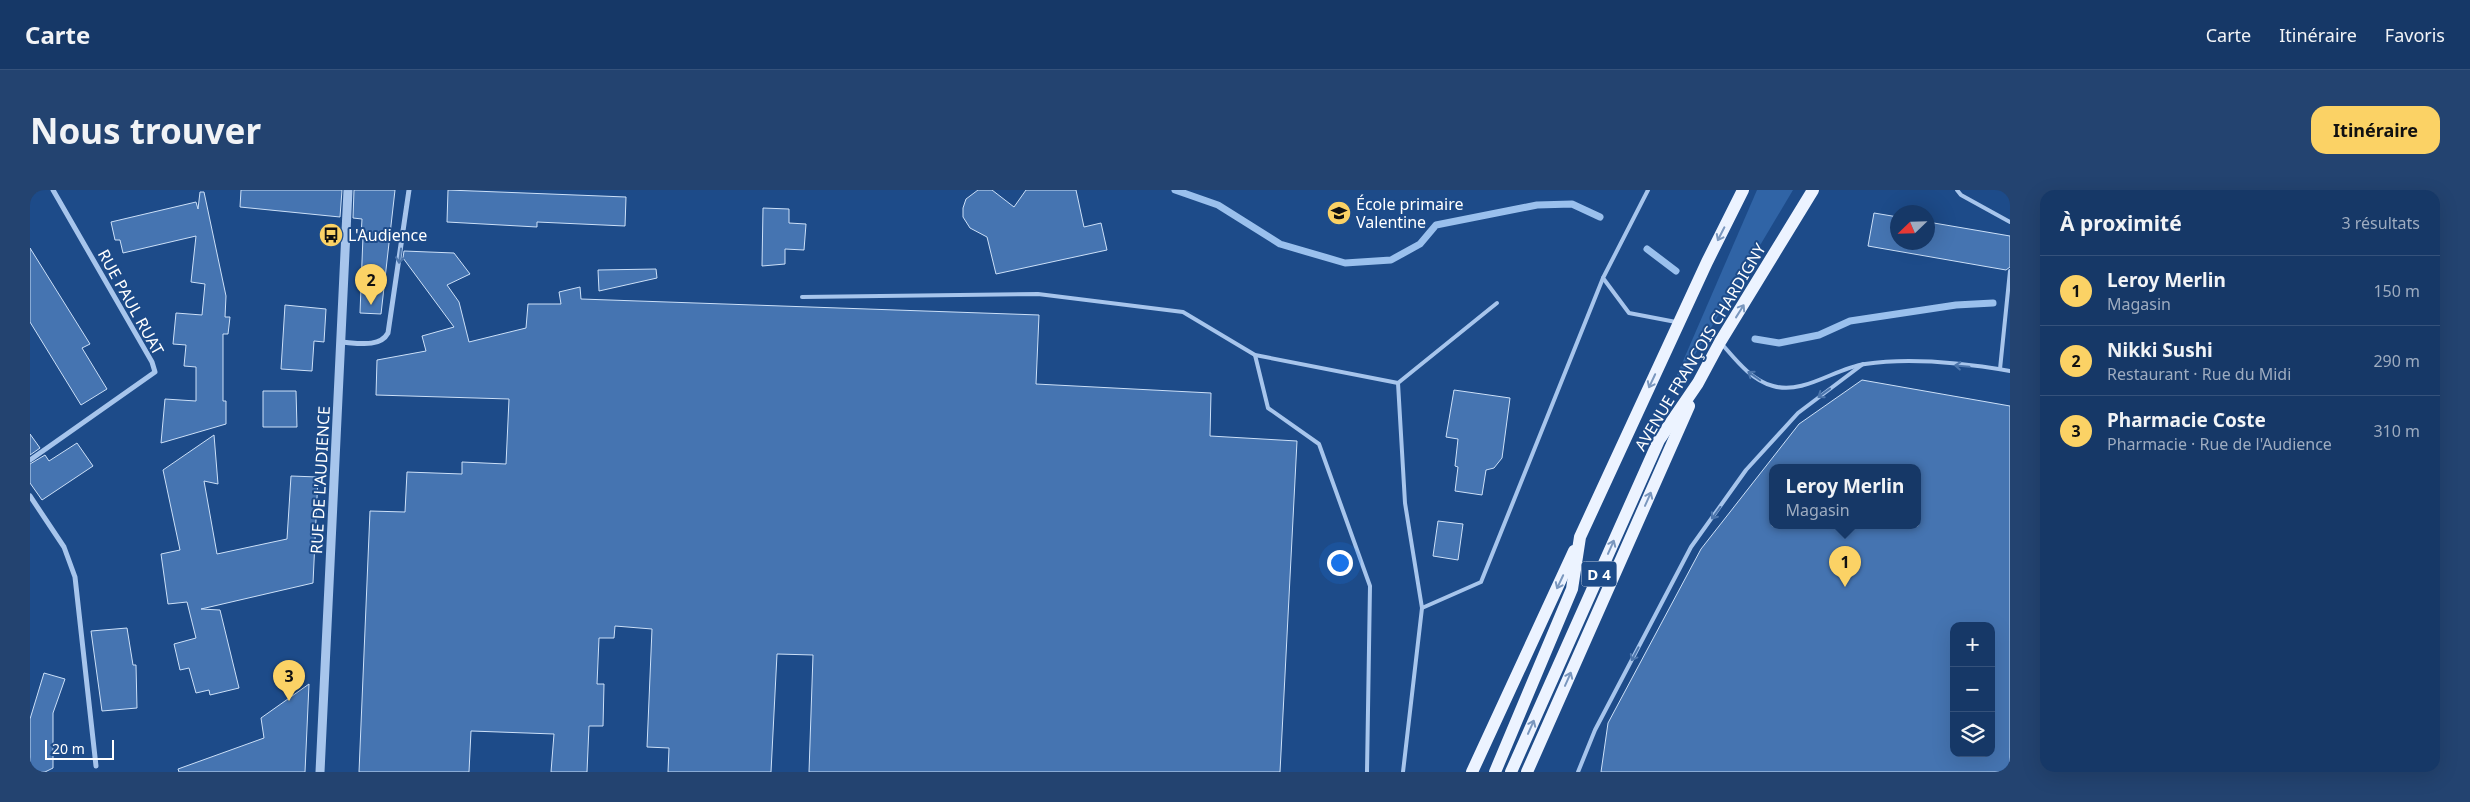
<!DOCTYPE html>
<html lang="fr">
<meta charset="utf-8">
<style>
body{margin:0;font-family:"Noto Sans",sans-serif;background:#234370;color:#f1f3f6}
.controls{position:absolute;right:15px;bottom:15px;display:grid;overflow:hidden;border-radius:10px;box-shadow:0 5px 20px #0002}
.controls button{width:45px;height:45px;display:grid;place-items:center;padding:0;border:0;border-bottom:1px solid #35527b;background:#163867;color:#f1f3f6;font:25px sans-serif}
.compass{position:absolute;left:1860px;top:15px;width:45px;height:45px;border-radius:50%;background:#163867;box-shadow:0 5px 20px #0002;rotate:247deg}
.scale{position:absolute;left:15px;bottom:12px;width:69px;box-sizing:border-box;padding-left:5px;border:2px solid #fff;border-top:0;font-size:14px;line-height:18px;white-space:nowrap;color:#fff;-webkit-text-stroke:4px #1d4b89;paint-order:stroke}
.you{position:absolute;left:1309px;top:372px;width:18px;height:18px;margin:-12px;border:4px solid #fff;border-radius:50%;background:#1a73e8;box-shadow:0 0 0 8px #1a73e833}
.badge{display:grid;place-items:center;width:32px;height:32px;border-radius:50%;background:#fbd265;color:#111;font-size:16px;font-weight:700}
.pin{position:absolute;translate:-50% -41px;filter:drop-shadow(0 1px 2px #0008)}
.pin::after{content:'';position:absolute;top:26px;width:18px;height:15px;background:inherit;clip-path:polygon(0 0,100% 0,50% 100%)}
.popup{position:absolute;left:1739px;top:274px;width:152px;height:65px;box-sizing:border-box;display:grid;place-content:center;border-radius:10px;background:#163867;filter:drop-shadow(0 1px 4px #0005);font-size:16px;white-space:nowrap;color:#9eacc0}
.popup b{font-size:19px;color:#f1f3f6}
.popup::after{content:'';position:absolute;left:50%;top:100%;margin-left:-10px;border:10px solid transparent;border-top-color:#163867}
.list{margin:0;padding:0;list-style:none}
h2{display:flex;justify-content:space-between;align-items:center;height:65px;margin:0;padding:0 20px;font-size:21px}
h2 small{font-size:16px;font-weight:400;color:#9eacc0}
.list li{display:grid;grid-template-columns:32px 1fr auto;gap:15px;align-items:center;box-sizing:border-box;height:70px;padding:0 20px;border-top:1px solid #35527b}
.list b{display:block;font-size:19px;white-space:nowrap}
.list p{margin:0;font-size:16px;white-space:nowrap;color:#9eacc0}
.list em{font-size:16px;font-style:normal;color:#9eacc0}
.icon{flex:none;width:28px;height:28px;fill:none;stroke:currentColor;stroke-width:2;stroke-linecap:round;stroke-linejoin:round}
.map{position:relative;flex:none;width:1980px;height:582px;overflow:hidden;border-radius:15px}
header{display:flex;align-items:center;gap:30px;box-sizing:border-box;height:70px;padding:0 25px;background:#163867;border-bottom:1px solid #35527b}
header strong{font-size:24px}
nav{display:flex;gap:28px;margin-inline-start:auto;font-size:18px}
.intro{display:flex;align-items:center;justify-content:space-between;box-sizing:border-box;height:120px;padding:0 30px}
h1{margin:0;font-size:35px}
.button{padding:12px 22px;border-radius:15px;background:#fbd265;color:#111;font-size:18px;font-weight:700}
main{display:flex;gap:30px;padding:0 30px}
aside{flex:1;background:#163867;border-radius:15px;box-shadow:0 5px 20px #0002}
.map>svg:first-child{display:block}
.green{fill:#3064a6}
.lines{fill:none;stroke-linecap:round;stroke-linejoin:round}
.stream{stroke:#9ac0ed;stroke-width:7}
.building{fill:#4574b1;stroke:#cce0f8;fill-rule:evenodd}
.service{stroke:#a7c5ec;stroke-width:4}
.minor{stroke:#a7c5ec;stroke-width:5}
.tertiary{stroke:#a7c5ec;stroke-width:9}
.primary{stroke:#ecf3ff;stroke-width:12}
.oneway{stroke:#7a97be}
.oneway2{stroke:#4d76ac}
.labels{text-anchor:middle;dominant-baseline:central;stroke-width:4;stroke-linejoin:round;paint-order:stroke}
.shield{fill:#1d4b89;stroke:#bbc9dc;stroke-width:1}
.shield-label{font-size:15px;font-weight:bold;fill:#fff}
.poi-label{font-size:16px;fill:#fff;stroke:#1d4b89;text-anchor:start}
.street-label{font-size:16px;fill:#fff;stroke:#1d4b89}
</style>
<header>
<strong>Carte</strong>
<nav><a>Carte</a><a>Itinéraire</a><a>Favoris</a></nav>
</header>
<div class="intro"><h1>Nous trouver</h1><a class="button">Itinéraire</a></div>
<main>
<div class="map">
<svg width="1980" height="582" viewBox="0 0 1980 582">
<rect width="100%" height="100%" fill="#1d4b89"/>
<path class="green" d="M 1727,0 L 1763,0 L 1651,188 L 1647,185 Z"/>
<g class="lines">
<g class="stream">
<path d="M 1145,0 L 1188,15 L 1250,54 L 1315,73 L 1361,70 L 1390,54 L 1406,35 L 1507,15 L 1542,14 L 1570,27"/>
<path d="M 1617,59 L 1646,81"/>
<path d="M 1725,149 L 1749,153 L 1789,145 L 1820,131 L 1926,115 L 1963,113"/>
</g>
</g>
<g class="building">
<path d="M 211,0 L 312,0 L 310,27 L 210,17 Z"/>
<path d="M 324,0 L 365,0 L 351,124 L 330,123 L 333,46 L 331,47 L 332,29 L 323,28 Z"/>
<path d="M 418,0 L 596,7 L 595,36 L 507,32 L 507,37 L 417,32 Z"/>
<path d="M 948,0 L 962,0 L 984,17 L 996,0 L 1046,0 L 1054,37 L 1071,33 L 1077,60 L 966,84 L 957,47 L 940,38 L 933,27 L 933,18 L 936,9 Z"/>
<path d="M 170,2 L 174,2 L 196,106 L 195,127 L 200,127 L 198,144 L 193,144 L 193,211 L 196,211 L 196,234 L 131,253 L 135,209 L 166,211 L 166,177 L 154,176 L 156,155 L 143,154 L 146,123 L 172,125 L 175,94 L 161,92 L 166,46 L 93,63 L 90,50 L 85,50 L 81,32 L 166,12 L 168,19 Z"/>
<path d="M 733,18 L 759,19 L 759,33 L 776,34 L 774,60 L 755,59 L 755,74 L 732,76 Z"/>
<path d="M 1844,23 L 1868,27 L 1868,52 L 1898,52 L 1898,32 L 1980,46 L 1980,77 L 1976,80 L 1838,56 Z"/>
<path d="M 0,58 L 60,154 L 52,158 L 77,199 L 51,215 L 0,132 Z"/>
<path d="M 374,61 L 424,63 L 440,84 L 417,95 L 429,112 L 439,152 L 496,138 L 498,114 L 531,114 L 529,102 L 550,97 L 551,109 L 1009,125 L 1006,194 L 1181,203 L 1180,246 L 1267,251 L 1250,582 L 779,582 L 783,465 L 747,464 L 741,582 L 638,582 L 639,558 L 617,557 L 622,439 L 585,436 L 584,448 L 569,448 L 567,494 L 574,494 L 573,536 L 559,536 L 557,582 L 521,582 L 524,544 L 441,541 L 439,582 L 329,582 L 340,321 L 375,322 L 377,282 L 432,284 L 432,272 L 476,274 L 479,209 L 346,205 L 347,170 L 396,161 L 392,146 L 424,137 L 373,68 Z"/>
<path d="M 626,79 L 627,88 L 569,101 L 568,80 Z"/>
<path d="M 255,115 L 296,119 L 294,152 L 284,151 L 282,181 L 251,179 Z"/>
<path d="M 1832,190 L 1980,216 L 1980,582 L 1571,582 L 1578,533 L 1671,359 L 1769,234 ZM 1742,278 L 1888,278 L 1888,336 L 1742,336 ZM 1924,436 L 1961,436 L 1961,563 L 1924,563 Z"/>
<path d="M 1424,200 L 1480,208 L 1472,268 L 1464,278 L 1456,280 L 1452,305 L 1425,301 L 1428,277 L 1425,276 L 1428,249 L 1416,247 Z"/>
<path d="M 233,201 L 266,201 L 267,237 L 233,237 Z"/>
<path d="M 0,244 L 10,258 L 0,265 Z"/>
<path d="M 184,245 L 188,294 L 174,291 L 187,364 L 257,349 L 261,286 L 288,287 L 283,393 L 171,419 L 190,420 L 209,498 L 180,505 L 179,500 L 166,503 L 159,478 L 150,480 L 144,454 L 166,448 L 157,412 L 138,414 L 131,364 L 150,360 L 133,280 Z"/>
<path d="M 47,253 L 63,276 L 12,310 L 0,293 L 0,274 L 15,265 L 19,271 Z"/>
<path d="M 1408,331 L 1433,334 L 1428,370 L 1403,366 Z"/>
<path d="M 97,438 L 103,475 L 106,475 L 107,518 L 72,521 L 61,441 Z"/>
<path d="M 14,483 L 35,489 L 23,523 L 23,578 L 15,582 L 0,582 L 0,529 Z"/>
<path d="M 279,494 L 275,582 L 149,582 L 148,579 L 234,548 L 231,528 Z"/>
</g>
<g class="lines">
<g class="service">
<path d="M 1618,0 L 1573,88 L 1599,123 L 1646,132"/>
<path d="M 1927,0 L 1931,5 L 1980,32"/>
<path d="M 772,107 L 1008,104 L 1153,122 L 1225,165 L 1368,193 L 1375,313 L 1392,418 L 1451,392 L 1573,88"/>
<path d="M 1691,153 C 1706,170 1721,190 1743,196 C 1774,205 1805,178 1835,174 C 1882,167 1934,173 1980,181"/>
<path d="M 1225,165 L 1238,218 L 1289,254 L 1340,396 L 1337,582"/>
<path d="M 1970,179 L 1980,81"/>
<path d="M 1368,193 L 1467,113"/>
<path d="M 1373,582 L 1392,418"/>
<path d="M 1548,582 L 1565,540 L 1661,357 L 1716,280 L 1768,223 L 1833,174"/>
</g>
<g class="minor">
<path d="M 0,1 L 5,0"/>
<path d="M 311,152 C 327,153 350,158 358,143 L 379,0"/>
<path d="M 0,270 L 125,182 L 122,172 L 23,0"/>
<path d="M 0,306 L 34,357 L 45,387 L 66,576"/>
</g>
<path class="tertiary" d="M 290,582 L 318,0"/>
<g class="primary">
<path d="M 1442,582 L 1544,361"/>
<path d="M 1465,582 L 1542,399 L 1550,347 L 1677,72 L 1713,0"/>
<path d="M 1481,582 L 1629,250 L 1668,193 L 1690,152 L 1783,0"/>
<path d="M 1497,582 L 1659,216"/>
</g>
</g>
<defs><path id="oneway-shaft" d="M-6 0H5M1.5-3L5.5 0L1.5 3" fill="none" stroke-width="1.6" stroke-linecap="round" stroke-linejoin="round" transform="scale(1.25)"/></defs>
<g class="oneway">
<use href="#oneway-shaft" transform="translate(1691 44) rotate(117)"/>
<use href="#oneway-shaft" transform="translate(1710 121) rotate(-58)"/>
<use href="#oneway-shaft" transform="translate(1622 191) rotate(115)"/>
<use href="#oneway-shaft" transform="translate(1618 309) rotate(-66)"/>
<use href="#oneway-shaft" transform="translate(1581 357) rotate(-66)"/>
<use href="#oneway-shaft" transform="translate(1530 392) rotate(115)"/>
<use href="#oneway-shaft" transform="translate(1538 489) rotate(-66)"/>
<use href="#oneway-shaft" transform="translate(1501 537) rotate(-66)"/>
</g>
<g class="oneway2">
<use href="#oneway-shaft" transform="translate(370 66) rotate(98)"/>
<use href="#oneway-shaft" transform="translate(1932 176) rotate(-175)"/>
<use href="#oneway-shaft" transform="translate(1724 186) rotate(-145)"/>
<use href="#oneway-shaft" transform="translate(1794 203) rotate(144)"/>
<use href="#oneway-shaft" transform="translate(1686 323) rotate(126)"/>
<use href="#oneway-shaft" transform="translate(1605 464) rotate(118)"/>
</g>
<defs>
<g id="school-disc" transform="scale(1.25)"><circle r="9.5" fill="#fbd265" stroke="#1d4b89"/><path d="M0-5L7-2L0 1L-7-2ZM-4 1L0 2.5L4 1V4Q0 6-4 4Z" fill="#111"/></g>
<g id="bus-disc" transform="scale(1.25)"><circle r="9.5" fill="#fbd265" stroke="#1d4b89"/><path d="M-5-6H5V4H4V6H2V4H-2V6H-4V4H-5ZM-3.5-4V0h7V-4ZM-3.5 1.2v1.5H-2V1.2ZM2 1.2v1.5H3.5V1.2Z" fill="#111"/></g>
</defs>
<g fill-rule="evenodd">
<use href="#school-disc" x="1309" y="23"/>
<use href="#bus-disc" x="301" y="45"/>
</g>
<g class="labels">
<rect class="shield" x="1551.5" y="371.5" width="35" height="25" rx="4"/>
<g class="shield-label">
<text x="1569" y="384">D 4</text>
</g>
<g class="poi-label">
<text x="1326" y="14">École primaire<tspan x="1326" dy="18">Valentine</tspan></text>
<text x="318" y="45">L'Audience</text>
</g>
<g class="street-label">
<text transform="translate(101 112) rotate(61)">RUE PAUL RUAT</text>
<text transform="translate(1670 157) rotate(-59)">AVENUE FRANÇOIS CHARDIGNY</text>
<text transform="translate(290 290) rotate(-87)">RUE DE L'AUDIENCE</text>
</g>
</g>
</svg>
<div class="controls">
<button>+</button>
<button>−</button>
<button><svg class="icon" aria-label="layers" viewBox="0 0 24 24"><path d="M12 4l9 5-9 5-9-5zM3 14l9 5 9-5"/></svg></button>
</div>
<svg class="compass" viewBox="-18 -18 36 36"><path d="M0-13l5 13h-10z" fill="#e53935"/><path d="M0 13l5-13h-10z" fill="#9eacc0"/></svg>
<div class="scale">20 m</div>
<div class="you"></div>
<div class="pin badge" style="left:1815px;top:397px">1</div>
<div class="popup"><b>Leroy Merlin</b>Magasin</div>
<div class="pin badge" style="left:341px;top:115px">2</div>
<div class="pin badge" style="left:259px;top:511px">3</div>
</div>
<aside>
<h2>À proximité<small>3 résultats</small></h2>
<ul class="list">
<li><span class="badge">1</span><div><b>Leroy Merlin</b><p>Magasin</p></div><em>150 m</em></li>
<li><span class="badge">2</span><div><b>Nikki Sushi</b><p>Restaurant · Rue du Midi</p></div><em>290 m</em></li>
<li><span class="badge">3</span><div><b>Pharmacie Coste</b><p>Pharmacie · Rue de l'Audience</p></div><em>310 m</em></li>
</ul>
</aside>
</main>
